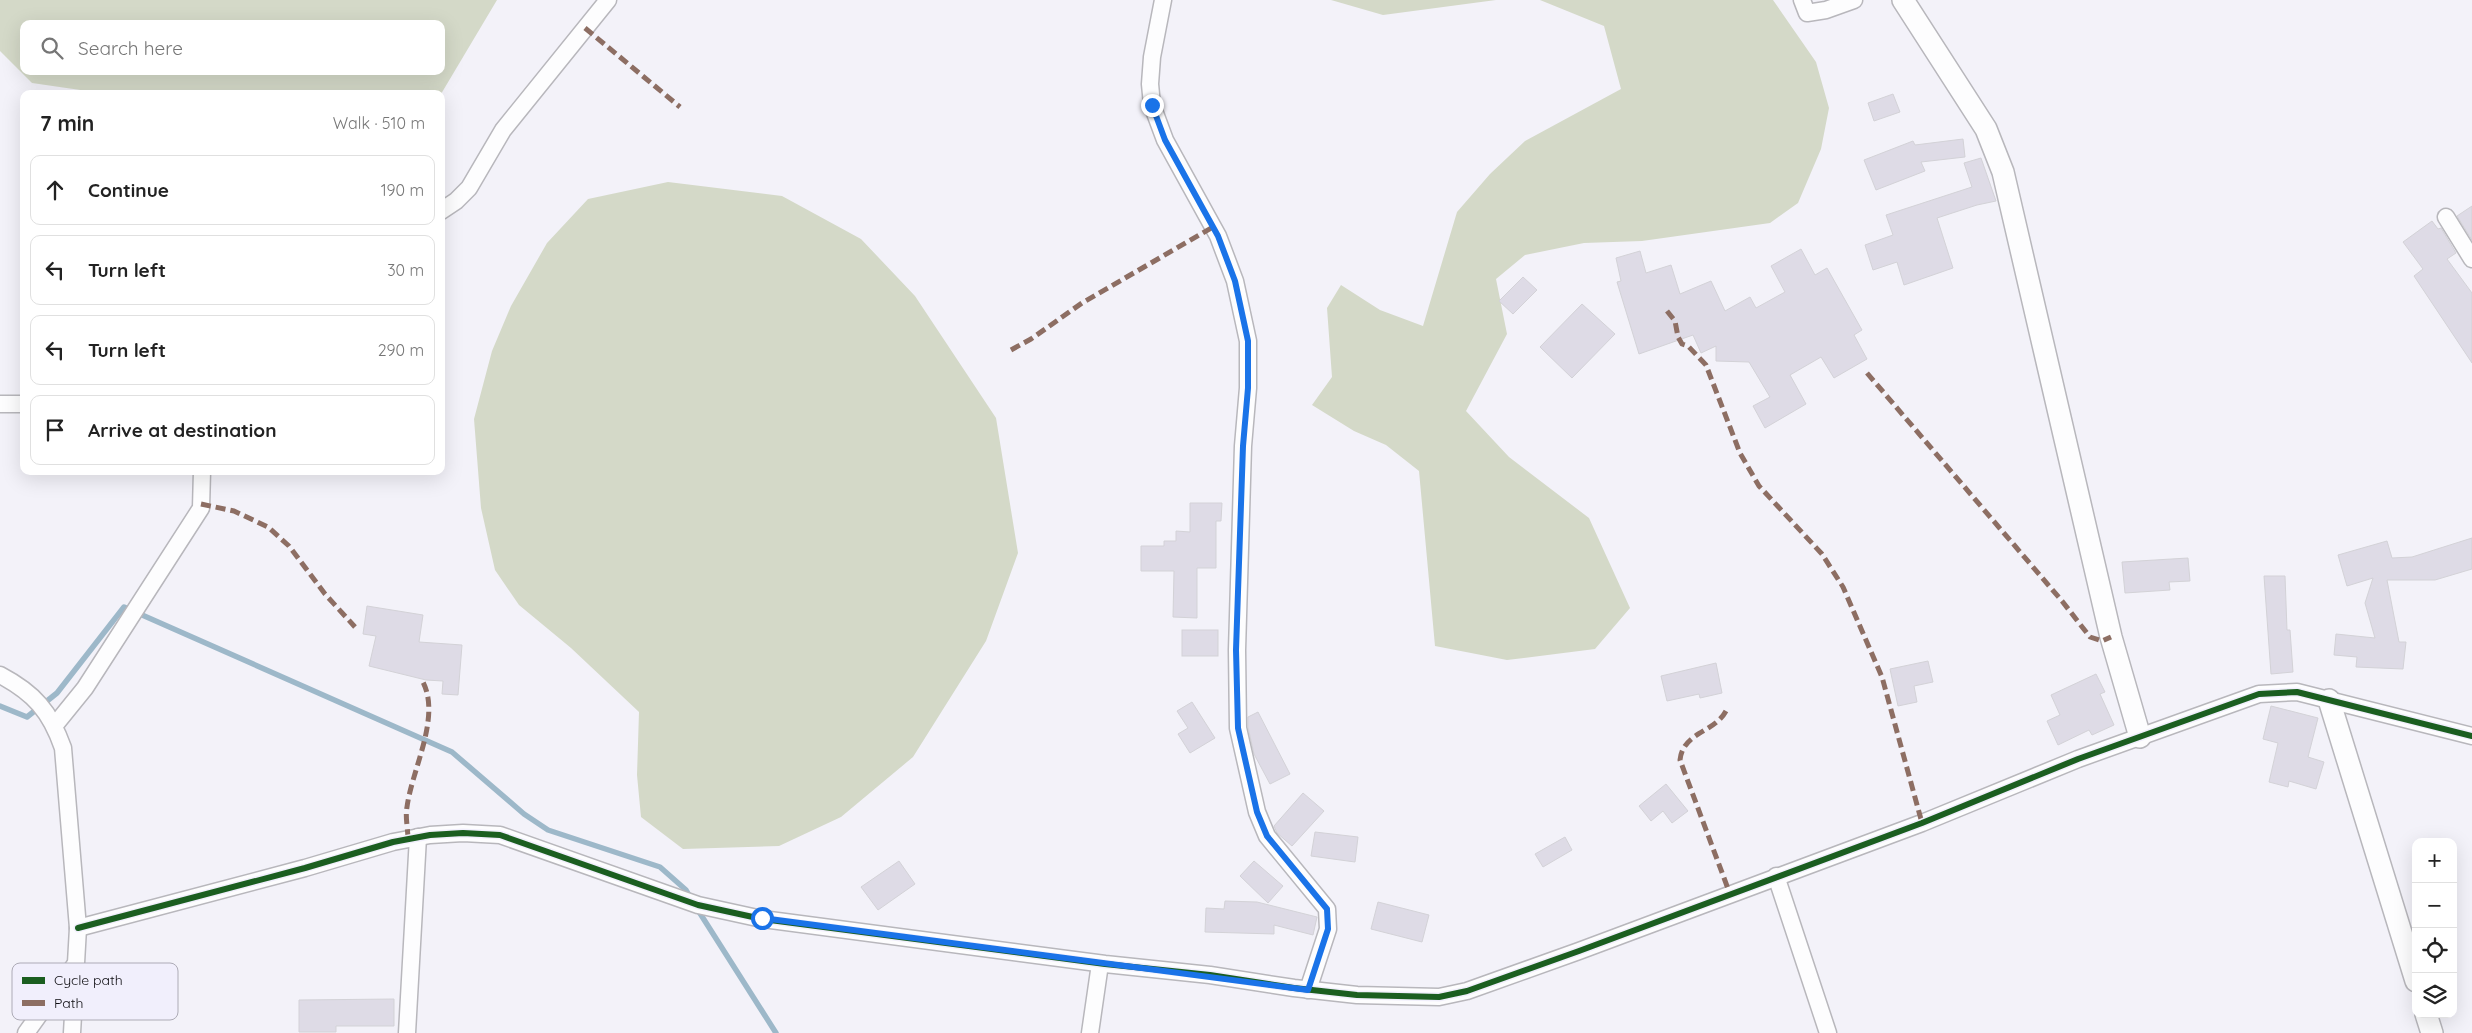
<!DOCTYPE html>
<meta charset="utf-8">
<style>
body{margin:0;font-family:Quicksand,sans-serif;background:#f2f2f2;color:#222}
.controls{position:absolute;right:15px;bottom:15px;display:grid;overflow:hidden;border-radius:10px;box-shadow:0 5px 20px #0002}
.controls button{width:45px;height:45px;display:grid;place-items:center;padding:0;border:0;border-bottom:1px solid #e0e0e0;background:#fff;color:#222;font:25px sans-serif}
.stop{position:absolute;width:15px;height:15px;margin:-11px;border:4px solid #1a73e8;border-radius:50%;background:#fff}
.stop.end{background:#1a73e8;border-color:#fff;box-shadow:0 1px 5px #0008}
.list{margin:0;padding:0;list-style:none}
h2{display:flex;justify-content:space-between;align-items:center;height:65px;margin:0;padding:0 20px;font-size:21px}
h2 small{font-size:16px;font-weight:400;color:#767676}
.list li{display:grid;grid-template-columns:32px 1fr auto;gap:15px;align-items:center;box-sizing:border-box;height:70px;margin:0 10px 10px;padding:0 10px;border:1px solid #e0e0e0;border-radius:10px}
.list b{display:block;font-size:19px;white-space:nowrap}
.list em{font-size:16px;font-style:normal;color:#767676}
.icon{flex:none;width:28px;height:28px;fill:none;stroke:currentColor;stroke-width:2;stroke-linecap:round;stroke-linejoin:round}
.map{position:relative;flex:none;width:2472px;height:1033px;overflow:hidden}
.search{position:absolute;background:#fff;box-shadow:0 5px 20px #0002;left:20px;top:20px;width:425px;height:55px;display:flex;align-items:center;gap:12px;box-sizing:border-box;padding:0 18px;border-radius:10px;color:#767676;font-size:19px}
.panel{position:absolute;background:#fff;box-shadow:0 5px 20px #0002;left:20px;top:90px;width:425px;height:385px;border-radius:10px}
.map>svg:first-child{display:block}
.forest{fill:#d4d9c8;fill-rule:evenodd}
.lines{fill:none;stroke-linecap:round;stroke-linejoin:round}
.stream{stroke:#9db8c9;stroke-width:5.5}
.building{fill:#dedbe6;stroke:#d3d2d7}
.minor-casing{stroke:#b8b7bc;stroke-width:19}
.tertiary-casing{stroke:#b8b7bc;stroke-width:24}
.minor{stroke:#fdfdfe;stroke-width:16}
.tertiary{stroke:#fdfdfe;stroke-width:21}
.quiet{stroke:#8d6e63;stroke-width:5;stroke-dasharray:10 5;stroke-linecap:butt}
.cycleway-casing{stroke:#f1effc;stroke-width:9}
.cycleway{stroke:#1b5e20;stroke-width:6}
.route{stroke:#1a73e8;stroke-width:6}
.key{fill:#f1effc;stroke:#adabb6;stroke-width:1}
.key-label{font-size:14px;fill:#0e0d11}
</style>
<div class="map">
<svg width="2472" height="1033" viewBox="0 0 2472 1033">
<rect width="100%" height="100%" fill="#f3f2f9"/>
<g class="forest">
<path d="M 0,0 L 497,0 L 441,94 L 108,94 L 32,83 L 0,51 ZM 24,24 L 441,24 L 441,71 L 24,71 Z"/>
<path d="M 1331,0 L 1496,0 L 1383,15 Z"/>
<path d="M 1540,0 L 1773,0 L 1816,62 L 1829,108 L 1821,149 L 1798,203 L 1770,223 L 1642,241 L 1584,243 L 1525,255 L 1496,279 L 1507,334 L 1466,411 L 1509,457 L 1589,518 L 1630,608 L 1595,649 L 1507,660 L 1435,646 L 1419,471 L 1386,445 L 1354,431 L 1312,405 L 1332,377 L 1327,308 L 1341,285 L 1380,310 L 1423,326 L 1457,212 L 1490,174 L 1525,141 L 1621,89 L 1604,26 Z"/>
<path d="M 668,182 L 782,196 L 861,239 L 915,296 L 996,418 L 1018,553 L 986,641 L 913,757 L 841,817 L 779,846 L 683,849 L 641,817 L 637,775 L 639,712 L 571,648 L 519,605 L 495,570 L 481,508 L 474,419 L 492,351 L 511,306 L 547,243 L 588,199 Z"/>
</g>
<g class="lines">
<g class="stream">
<path d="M 0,706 L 27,717 L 57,693 L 124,607 L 452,752 L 524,814 L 548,830 L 660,867 L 686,890 L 690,897"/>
<path d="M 696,907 L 776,1033"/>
</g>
</g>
<g class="building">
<path d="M 1893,94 L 1900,112 L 1874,121 L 1868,103 Z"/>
<path d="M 1963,139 L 1965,157 L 1921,162 L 1925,171 L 1876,190 L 1864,160 L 1913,141 L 1915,145 Z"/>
<path d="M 1981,158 L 1996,201 L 1977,205 L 1937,218 L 1953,268 L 1904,285 L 1897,262 L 1873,270 L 1865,245 L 1893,235 L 1886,215 L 1972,187 L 1964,163 Z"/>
<path d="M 2472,206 L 2472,240 L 2457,216 Z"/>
<path d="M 2432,221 L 2438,229 L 2441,228 L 2456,253 L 2447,259 L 2472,293 L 2472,363 L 2414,276 L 2423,269 L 2403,242 Z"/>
<path d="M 1801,249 L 1815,275 L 1827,268 L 1862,330 L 1854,335 L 1867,359 L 1834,378 L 1821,357 L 1790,375 L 1806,404 L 1765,428 L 1753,406 L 1770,397 L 1749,362 L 1716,361 L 1716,346 L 1701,353 L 1693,335 L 1639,354 L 1617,282 L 1621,281 L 1616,258 L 1640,251 L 1646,273 L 1671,265 L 1680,294 L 1711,281 L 1725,311 L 1750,297 L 1756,308 L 1785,292 L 1771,266 Z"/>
<path d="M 1523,277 L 1537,290 L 1513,314 L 1499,301 Z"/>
<path d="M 1582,304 L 1615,334 L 1572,378 L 1540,347 Z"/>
<path d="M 1190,503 L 1222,503 L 1221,521 L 1216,521 L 1216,568 L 1197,568 L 1197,618 L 1173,617 L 1174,571 L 1141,571 L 1141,546 L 1164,546 L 1164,541 L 1176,541 L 1176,531 L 1190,532 Z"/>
<path d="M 2472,538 L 2472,569 L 2435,580 L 2387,580 L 2399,642 L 2406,642 L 2403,669 L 2356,667 L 2357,657 L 2334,655 L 2336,634 L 2375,638 L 2365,603 L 2373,578 L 2347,586 L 2338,555 L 2387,541 L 2392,558 L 2412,557 Z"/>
<path d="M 2188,558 L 2190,581 L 2169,582 L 2170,590 L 2125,593 L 2122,562 Z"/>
<path d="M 2264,576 L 2285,576 L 2287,630 L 2290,630 L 2293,672 L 2271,674 Z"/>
<path d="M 367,606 L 423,615 L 419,642 L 462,645 L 458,695 L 442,694 L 443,681 L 426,680 L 369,666 L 376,636 L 363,634 Z"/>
<rect x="1182" y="630" width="36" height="26"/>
<path d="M 1928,661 L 1933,682 L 1914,686 L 1917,702 L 1898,706 L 1890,669 Z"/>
<path d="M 1716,663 L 1722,693 L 1700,698 L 1699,694 L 1667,701 L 1661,676 Z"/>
<path d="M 2096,674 L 2105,692 L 2100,694 L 2114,725 L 2092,735 L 2089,730 L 2058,745 L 2047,721 L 2060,715 L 2051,695 Z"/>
<path d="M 1192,702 L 1215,738 L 1190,753 L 1178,734 L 1188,728 L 1177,711 Z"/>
<path d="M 2271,706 L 2318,718 L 2308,757 L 2324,762 L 2316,789 L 2289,781 L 2288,787 L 2269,782 L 2278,743 L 2263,739 Z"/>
<path d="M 1258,712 L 1290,774 L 1270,784 L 1254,754 L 1248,727 L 1248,717 Z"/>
<path d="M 1666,784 L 1688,811 L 1672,823 L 1663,811 L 1651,821 L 1639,806 Z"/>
<path d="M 1303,793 L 1324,811 L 1292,846 L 1277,833 L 1274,826 Z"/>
<path d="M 1315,832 L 1358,837 L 1355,862 L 1311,856 Z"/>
<path d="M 1565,837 L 1572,850 L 1543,867 L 1535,854 Z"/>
<path d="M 899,861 L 915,884 L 878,910 L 861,887 Z"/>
<path d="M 1254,861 L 1283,886 L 1268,903 L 1240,876 Z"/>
<path d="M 1225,901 L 1257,902 L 1317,917 L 1313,935 L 1274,925 L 1274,934 L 1205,932 L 1206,908 L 1224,909 Z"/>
<path d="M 1378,902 L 1429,915 L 1422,942 L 1371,929 Z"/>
<path d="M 394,999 L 394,1026 L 336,1026 L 336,1032 L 299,1032 L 299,1000 Z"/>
</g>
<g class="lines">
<g class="minor-casing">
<g id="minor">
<path d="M 1163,0 L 1152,57 L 1150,84 L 1152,105 L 1165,140 L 1218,236 L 1235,281 L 1248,341 L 1248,388 L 1243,446 L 1237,650 L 1238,728 L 1257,812 L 1267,836 L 1327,909 L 1328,929 L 1308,990"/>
<path d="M 1802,0 L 1807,13 L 1826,10 L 1854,0"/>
<path d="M 441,211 L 456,201 L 469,188 L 503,130 L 608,0"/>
<path d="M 2446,217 L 2472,259"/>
<path d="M 0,404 L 24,404"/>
<path d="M 0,675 C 34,693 50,711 63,748 L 78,928 L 72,1033"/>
<path d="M 55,725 L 85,688 L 201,508 L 202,471"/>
<path d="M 1776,876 L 1828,1033"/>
<path d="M 78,928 L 305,868 L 393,842 L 430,835 L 463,833 L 500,835 L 698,905 L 762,919 L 1105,964 L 1210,975 L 1294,988 L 1357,995 L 1439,997 L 1467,991 L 1579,951 L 1922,823 L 2078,759 L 2259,694 L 2297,692 L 2472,736"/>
<path d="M 26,1033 L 74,966"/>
<path d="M 407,1033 L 418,837"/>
<path d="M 1090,1033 L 1100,964"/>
</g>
</g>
<g class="tertiary-casing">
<g id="tertiary">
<path d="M 1903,0 L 1986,129 L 2003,172 L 2111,637 L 2140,737"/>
<path d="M 2329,700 L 2416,981"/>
<path d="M 2426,1014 L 2432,1033"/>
</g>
</g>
<use href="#minor" class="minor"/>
<use href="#tertiary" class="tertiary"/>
<g class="quiet">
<path d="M 585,28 L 680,107"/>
<path d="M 1667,311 L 1675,321 L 1678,337 L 1682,344 L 1688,346 L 1706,365 L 1740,453 L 1759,486 L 1822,554 L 1843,587 L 1882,677 L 1922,823"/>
<path d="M 1011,350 L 1031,339 L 1082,303 L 1213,227"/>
<path d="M 1867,373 L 2062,601 L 2090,637 L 2102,641 L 2111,637"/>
<path d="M 201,504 L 234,511 L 268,527 L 289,546 L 325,594 L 355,627"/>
<path d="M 1726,711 C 1714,733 1683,732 1680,760 L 1730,894"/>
<path d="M 408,839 C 408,829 405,817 407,807 C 412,769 441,718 423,682"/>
</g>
<g class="cycleway-casing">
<path id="cycleway" d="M 78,928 L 305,868 L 393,842 L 430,835 L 463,833 L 500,835 L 698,905 L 762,919 L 1105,964 L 1210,975 L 1294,988 L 1357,995 L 1439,997 L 1467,991 L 1579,951 L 1922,823 L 2078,759 L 2259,694 L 2297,692 L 2472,736"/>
</g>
<use href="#cycleway" class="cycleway"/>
</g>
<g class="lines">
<path class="route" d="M 762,918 L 1308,990 L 1328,929 L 1327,909 L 1267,836 L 1257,812 L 1238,728 L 1236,650 L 1243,446 L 1248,388 L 1248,341 L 1235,281 L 1218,236 L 1165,140 L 1152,105"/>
</g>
<rect x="12" y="963" width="166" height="57" rx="8" class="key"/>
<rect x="22" y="977" width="23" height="7" fill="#1b5e20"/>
<rect x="22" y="1000" width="23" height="6" fill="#8d6e63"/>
<g class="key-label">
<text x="54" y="985">Cycle path</text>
<text x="54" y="1008">Path</text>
</g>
</svg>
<div class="controls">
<button>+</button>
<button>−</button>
<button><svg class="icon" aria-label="locate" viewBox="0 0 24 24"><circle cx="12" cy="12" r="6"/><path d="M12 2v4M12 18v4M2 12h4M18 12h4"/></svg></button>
<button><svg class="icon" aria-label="layers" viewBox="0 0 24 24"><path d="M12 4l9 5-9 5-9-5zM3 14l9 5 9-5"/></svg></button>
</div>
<div class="stop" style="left:762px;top:918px"></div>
<div class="stop end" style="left:1152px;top:105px"></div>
<div class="search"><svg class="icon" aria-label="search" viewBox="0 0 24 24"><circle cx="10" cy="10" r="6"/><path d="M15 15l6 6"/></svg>Search here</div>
<section class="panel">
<h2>7 min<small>Walk · 510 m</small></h2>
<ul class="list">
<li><svg class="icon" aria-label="ahead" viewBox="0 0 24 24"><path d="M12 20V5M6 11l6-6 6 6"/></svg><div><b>Continue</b></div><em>190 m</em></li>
<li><svg class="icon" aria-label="left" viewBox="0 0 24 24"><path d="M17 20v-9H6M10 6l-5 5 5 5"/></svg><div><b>Turn left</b></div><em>30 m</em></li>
<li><svg class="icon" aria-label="left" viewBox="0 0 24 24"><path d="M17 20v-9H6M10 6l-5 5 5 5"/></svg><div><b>Turn left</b></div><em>290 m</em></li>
<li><svg class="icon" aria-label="arrive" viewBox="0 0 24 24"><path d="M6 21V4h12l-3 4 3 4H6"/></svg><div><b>Arrive at destination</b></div></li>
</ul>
</section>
</div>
